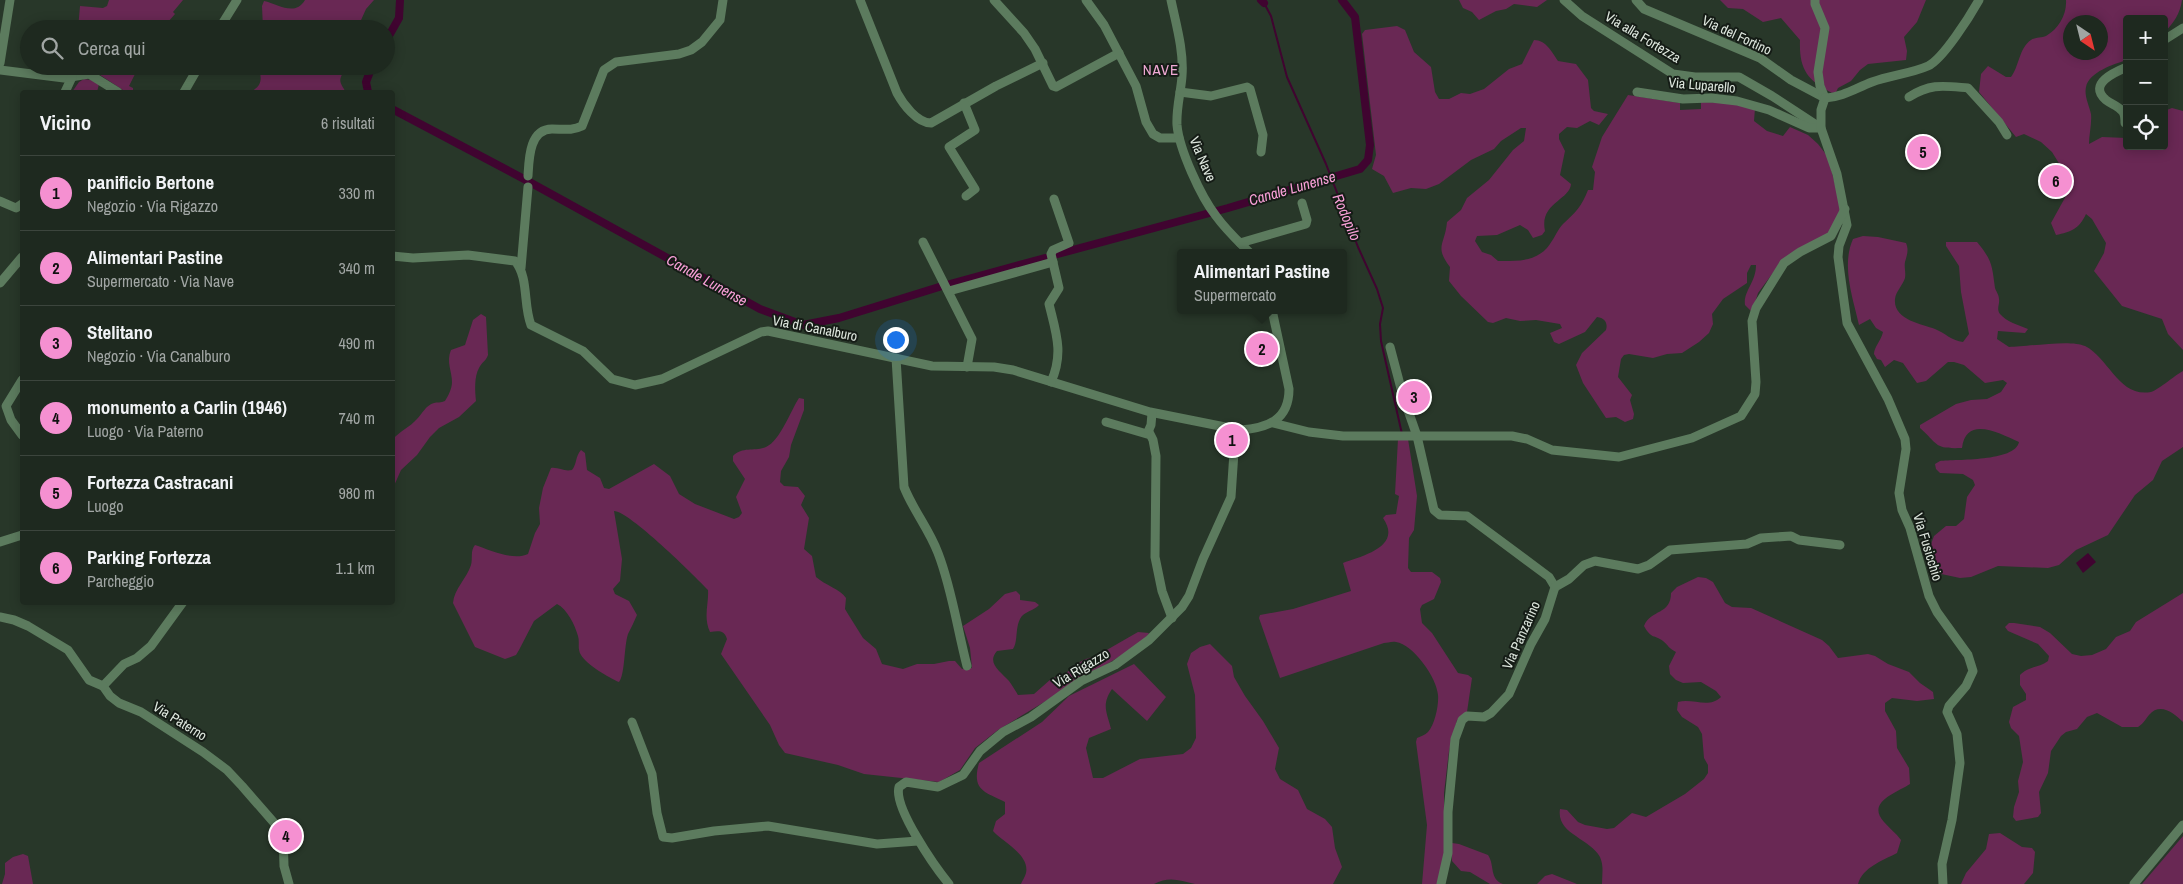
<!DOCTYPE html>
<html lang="it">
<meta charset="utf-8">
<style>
body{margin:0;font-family:"Archivo Narrow",sans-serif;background:#2b352c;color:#f1f3f6}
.controls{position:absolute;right:15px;top:15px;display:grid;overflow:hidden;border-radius:5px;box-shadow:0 2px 12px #0003}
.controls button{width:45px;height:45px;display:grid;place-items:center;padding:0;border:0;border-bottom:1px solid #3c453d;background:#1e291f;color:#f1f3f6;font:25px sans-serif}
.compass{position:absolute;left:2063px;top:15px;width:45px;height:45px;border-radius:50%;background:#1e291f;box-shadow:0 2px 12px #0003;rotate:145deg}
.you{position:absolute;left:895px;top:339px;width:18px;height:18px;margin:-12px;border:4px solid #fff;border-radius:50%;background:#1a73e8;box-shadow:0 0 0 8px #1a73e833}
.badge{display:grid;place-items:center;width:32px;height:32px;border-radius:50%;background:#f590d1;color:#111;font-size:16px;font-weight:700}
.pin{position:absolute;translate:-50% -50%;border:2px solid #fff;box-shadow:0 1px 5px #0006}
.popup{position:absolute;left:1177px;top:249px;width:170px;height:65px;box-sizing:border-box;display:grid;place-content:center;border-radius:5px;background:#1e291f;filter:drop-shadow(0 1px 4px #0005);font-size:16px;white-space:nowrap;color:#a1a6a4}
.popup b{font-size:19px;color:#f1f3f6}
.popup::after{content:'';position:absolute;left:50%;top:100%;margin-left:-10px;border:10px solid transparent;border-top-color:#1e291f}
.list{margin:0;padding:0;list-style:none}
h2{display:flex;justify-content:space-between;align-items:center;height:65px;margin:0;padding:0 20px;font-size:21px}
h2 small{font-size:16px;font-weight:400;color:#a1a6a4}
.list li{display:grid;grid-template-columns:32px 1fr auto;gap:15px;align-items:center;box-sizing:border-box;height:75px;padding:0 20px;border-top:1px solid #3c453d}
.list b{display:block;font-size:19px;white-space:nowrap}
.list p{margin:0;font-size:16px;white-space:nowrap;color:#a1a6a4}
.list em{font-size:16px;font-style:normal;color:#a1a6a4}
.icon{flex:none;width:28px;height:28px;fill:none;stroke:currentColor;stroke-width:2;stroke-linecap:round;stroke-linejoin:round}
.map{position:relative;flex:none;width:2183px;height:884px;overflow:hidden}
.search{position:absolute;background:#1e291f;box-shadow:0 2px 12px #0003;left:20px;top:20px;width:375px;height:55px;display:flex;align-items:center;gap:12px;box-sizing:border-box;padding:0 18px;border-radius:28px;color:#a1a6a4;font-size:19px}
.panel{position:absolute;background:#1e291f;box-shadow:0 2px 12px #0003;left:20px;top:90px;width:375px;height:515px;border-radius:5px}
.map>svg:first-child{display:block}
.green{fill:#692854;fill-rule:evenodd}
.water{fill:#400430}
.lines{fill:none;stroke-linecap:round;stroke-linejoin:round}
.stream{stroke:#400430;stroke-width:2}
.canal{stroke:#400430;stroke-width:8}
.street{stroke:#5c7b5e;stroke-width:9}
.labels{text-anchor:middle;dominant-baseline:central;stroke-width:4;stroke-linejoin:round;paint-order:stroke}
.street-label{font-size:14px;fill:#dee7de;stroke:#151c16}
.neighbourhood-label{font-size:15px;letter-spacing:1px;fill:#f0a9d5;stroke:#151c16}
.water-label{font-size:15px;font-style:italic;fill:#f9a0d8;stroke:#151c16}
</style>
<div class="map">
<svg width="2183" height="884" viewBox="0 0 2183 884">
<rect width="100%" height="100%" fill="#283729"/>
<g class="green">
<path d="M 109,0 L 183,0 L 173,12 L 175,14 L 168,22 L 166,21 L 160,29 L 78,29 L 80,6 L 103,8 L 107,6 Z"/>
<path d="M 305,0 L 374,0 L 366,9 L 357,29 L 263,29 L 262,6 L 264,1 C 278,4 295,17 305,0 Z"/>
<path d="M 1459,0 L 1547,0 L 1537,7 L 1514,4 L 1506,9 L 1496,11 L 1479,20 L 1472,12 L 1463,8 Z"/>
<path d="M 1720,0 L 1926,0 L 1917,22 L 1904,37 L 1907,51 L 1906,60 L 1868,64 L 1860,70 L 1851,81 L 1838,88 L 1836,92 L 1832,93 C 1806,80 1799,68 1800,40 L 1781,18 L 1763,22 L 1743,9 L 1728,8 Z"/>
<path d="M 2066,0 L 2182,0 C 2180,14 2174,22 2164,33 L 2164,19 L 2127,19 L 2127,60 C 2114,64 2089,72 2086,87 C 2084,96 2089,105 2091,114 C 2092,123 2089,135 2089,144 L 2102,137 L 2127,138 L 2127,146 L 2164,146 L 2164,111 L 2172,108 L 2183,111 L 2183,350 L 2168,334 L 2162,319 L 2122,306 L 2094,271 L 2104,253 L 2106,243 L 2092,219 L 2086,214 C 2079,229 2071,232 2056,235 L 2051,223 L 2067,194 L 2065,173 L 2052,152 L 2041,142 L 2024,134 L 2016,137 L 1979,92 L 1981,74 L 1988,66 L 2006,77 L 2011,77 C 2019,67 2019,48 2031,40 C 2035,37 2042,38 2046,36 C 2059,29 2067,14 2066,0 ZM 2070,22 L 2100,22 L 2100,52 L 2070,52 Z"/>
<path d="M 1397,26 L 1405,30 L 1414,52 L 1431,67 L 1435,92 L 1439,99 L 1449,99 L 1461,93 L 1470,94 L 1484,89 L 1509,69 L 1522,64 L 1534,40 C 1546,40 1552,52 1558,61 L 1576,64 L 1588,80 L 1591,108 L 1594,111 L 1608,114 L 1599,125 L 1590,121 L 1577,128 L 1567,127 L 1559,134 L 1559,139 L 1565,151 L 1560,175 L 1571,184 C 1570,200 1539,203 1545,231 L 1542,235 L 1533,238 L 1528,230 L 1520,225 L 1497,235 L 1477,236 L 1475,241 L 1482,252 L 1491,255 L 1498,261 C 1517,261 1538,262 1550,244 C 1555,237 1558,229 1563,224 C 1575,213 1582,206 1588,190 L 1593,190 L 1595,172 L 1592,167 L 1602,137 L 1628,95 L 1680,103 L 1680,110 L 1701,109 L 1701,102 L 1737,103 L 1755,108 L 1754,121 L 1767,131 L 1783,136 L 1790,127 L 1808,135 L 1818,144 L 1828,157 L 1841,208 L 1830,232 L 1781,262 L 1758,293 L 1752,312 L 1745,305 C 1743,291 1756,283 1756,265 L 1751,265 L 1747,273 L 1747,283 L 1723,299 L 1712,314 L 1713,324 L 1709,333 L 1699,342 L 1682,353 L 1667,354 L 1653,358 L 1629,354 L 1624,355 L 1621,359 L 1618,377 L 1632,395 L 1630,400 L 1634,414 L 1633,419 L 1625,422 L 1616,417 L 1606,418 L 1583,383 L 1576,365 L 1582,353 L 1606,330 C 1608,323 1605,318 1597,317 L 1585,332 L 1559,344 L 1554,342 L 1550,333 L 1562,328 L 1560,324 L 1536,320 L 1520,321 L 1506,318 L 1493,323 L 1488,322 L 1461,296 L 1449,281 L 1450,267 C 1434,246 1445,245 1447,222 L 1461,210 L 1467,198 L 1489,180 L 1513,150 L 1524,141 L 1526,128 L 1521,128 L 1501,141 L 1494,149 L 1471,160 L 1439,184 L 1426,189 L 1411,188 L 1393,193 L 1384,176 L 1372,169 L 1376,155 L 1362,34 L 1365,30 Z"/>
<path d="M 81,66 L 142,66 L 139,73 L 136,72 L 129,86 L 133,88 L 133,92 L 126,92 L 100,75 Z"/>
<path d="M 258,66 L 346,66 C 340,80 337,79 346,92 L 250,92 C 263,86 262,78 258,66 Z"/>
<path d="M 84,79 L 91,80 L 99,84 L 97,92 L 72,92 L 79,82 Z"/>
<path d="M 1863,236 L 1878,237 L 1906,243 C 1909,250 1907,255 1905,262 C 1904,267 1906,272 1905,278 C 1903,285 1896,291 1895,299 C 1893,320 1922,324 1935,329 C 1945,333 1952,341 1963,342 L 1969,334 L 1961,292 L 1959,266 L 1946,246 L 1946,242 L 1977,242 C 1992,260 1992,265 1995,288 C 1996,291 1999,295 1999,299 C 2000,304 1996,309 2000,314 C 2007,322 2018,325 2028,329 L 2025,333 L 1998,331 L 1997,339 L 2009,347 C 2027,347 2070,339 2085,346 C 2109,358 2119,398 2151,392 C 2158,390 2174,376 2183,371 L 2183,447 L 2162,461 L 2153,480 L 2135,495 L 2108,535 L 2076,550 L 2059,565 L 2048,568 L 1998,566 L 1971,577 L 1960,578 L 1932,572 L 1926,557 L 1934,536 L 1946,526 L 1956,526 L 1964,519 L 1967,497 L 1975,485 L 1973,480 L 1963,474 L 1940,473 L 1936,469 L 1935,464 L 1940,461 C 1956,459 2015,462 2019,442 C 1999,433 1966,415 1962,448 C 1934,449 1939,445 1920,428 L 1920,425 L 1956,404 L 1971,400 L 1987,399 L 2001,392 L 2007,383 L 2003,380 L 1985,383 L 1964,365 L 1954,362 L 1948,362 L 1926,381 L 1917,383 L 1903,363 L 1894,360 L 1885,367 L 1881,360 L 1877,359 L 1874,354 C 1874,347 1881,341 1883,332 L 1876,328 L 1870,319 L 1859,325 C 1853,298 1841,266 1853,239 Z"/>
<path d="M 481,314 L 486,317 L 488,355 C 486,361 482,362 479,368 C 474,377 475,391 476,401 L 459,417 L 439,428 L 430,437 L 417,455 L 401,470 L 393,488 L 393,439 C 400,431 410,427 417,419 C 422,414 426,405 434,403 C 437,402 441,403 445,401 C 448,396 452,389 452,382 C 452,371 446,362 451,350 L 465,345 L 473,320 Z"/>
<path d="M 799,398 L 804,399 L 804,410 L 791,445 L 789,457 L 781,471 L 780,482 L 784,486 L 798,487 L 805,496 L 801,505 L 809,518 L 804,549 L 812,556 L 816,577 C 825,585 840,589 846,598 L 845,609 L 848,614 L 863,638 L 876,649 L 882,664 L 903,669 L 917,664 L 934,664 L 949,661 L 955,661 L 962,669 L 972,668 L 970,648 L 963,626 L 989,609 L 1005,594 L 1016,591 L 1020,595 L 1020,600 L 1035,602 L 1039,605 C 1034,611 1024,611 1020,619 C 1015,629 1018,642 1013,649 L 997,651 C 986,663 1001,672 1009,681 C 1012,685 1015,690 1018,695 L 1034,694 L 1051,679 L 1066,673 L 1083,660 L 1098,655 L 1138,632 L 1149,633 L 1145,639 L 1127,652 L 998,730 L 975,748 L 960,770 L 939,782 L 864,774 L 838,765 L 785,753 L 779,745 L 770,725 L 721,654 L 727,639 C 724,630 719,631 710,632 C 703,617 709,604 708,590 C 695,576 629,511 614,511 L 622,559 L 620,581 L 613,589 L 615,594 L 629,601 L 637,615 C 634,622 631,628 628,634 C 624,646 625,675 619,682 C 609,678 586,664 581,655 C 577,649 580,642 578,636 C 575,625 567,609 557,604 L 534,621 L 519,650 L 516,655 L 505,659 L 475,647 L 453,603 C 454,589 467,578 471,565 C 473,558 470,551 475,545 C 490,550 513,561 528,554 L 535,533 L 540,524 L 539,508 L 543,488 L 551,468 C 559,467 564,472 572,470 C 577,464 575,457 581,450 L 585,453 L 587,470 L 600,478 L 604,488 L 609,489 L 654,464 L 670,476 L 679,494 L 695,504 L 734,519 L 739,517 L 742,513 L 736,497 L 745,479 L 733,461 L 733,456 C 743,446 755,452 766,447 C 780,441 791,410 799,398 Z"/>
<path d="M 1398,439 L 1408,439 L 1417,496 L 1414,530 L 1409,538 L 1408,568 L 1411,572 L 1432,572 L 1440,578 L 1441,582 L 1434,599 L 1422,605 L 1420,609 L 1422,623 L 1432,633 L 1458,673 L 1468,675 L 1472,678 L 1467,712 L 1457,720 L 1449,751 L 1444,793 L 1444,854 L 1438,884 L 1422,884 L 1427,825 L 1416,742 L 1417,738 C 1421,736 1425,735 1428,732 C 1435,725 1439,704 1438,695 C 1437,678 1413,644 1396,642 C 1392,641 1387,643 1384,643 L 1280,678 L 1259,618 L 1260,615 L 1293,609 L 1351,591 L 1343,563 C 1362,556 1403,547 1383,518 L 1386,515 L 1396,514 L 1399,496 L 1395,494 Z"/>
<path d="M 1698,577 L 1706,578 L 1713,582 L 1725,603 L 1732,607 L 1751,608 L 1822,640 L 1829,646 L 1838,658 L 1868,654 L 1875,656 L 1888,664 L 1909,672 L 1920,683 L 1933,692 L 1934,699 L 1917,701 L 1892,698 L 1885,703 L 1885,711 L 1896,731 L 1897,748 L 1909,768 L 1910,784 C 1896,793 1866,802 1884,822 C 1889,828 1896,833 1901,840 L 1897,853 C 1882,861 1863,867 1858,884 L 1602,884 C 1602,875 1604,866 1600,857 C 1590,838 1556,834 1560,809 L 1567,810 L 1578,822 L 1585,825 L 1607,829 L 1614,828 L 1632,813 L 1646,817 L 1685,794 L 1704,779 L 1708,773 L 1708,765 L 1704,758 L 1702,734 L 1698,727 L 1682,717 L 1677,710 L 1678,702 C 1693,698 1709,709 1721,697 L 1716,691 L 1701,682 L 1683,683 L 1676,680 L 1670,674 L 1669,666 L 1676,652 C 1668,648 1669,646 1663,641 C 1654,634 1652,640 1644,626 C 1651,609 1671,615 1671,593 L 1677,587 Z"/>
<path d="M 2183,593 L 2183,722 C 2174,713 2160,702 2149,715 C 2145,720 2143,724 2138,727 L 2122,727 L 2097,713 L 2087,717 L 2077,729 L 2066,732 L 2061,736 L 2051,751 L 2048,773 L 2039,792 L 2041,813 L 2038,817 L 2016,821 L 2013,817 L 2014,807 L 2019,792 L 2018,781 L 2023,762 L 2019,736 L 2011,728 L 2009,722 L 2013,707 L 2026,700 L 2026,694 L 2020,685 L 2020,675 C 2028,666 2039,668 2048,661 L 2049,656 L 2038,644 L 2008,631 L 2005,627 L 2009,623 L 2014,623 L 2040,627 L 2050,633 L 2072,654 L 2081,656 L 2092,655 L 2106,649 L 2116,637 L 2130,631 L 2136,622 Z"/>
<path d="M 1210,644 L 1232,666 L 1234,677 L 1245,696 L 1263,721 L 1279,748 L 1275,769 L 1280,779 L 1298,790 L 1307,809 L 1325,819 L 1332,827 L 1335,848 L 1342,867 L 1333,884 L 1195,884 C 1180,880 1168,876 1154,884 L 1021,884 C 1022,881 1025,877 1026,873 C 1030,855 1003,842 993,831 L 996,821 L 1005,814 L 1005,802 C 986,792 971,791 979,763 L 1042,722 L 1069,696 L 1134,664 L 1166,697 L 1147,721 L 1112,689 C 1101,705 1107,712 1111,729 L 1089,738 L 1086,748 L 1093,778 L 1103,778 L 1140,759 L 1183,754 L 1191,748 L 1196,738 L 1195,695 L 1187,664 L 1191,653 L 1200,647 Z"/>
<path d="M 2000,833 L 2022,847 L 2032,848 L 2035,852 L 2033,873 L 2024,884 L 1961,884 L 1966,873 L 1986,849 L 1989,834 Z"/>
<path d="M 2183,836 L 2183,884 L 2142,884 Z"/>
<path d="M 1452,843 L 1459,844 L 1488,855 C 1495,865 1489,879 1503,884 L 1490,884 L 1470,872 L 1461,871 L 1452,861 Z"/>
<path d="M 23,854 L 28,856 L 33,884 L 2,884 L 5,874 L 5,863 L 13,857 Z"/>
<path d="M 1552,874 L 1577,884 L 1537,884 L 1545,876 Z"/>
</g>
<path class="water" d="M 2088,553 L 2096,562 L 2083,573 L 2076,563 Z"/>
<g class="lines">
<path class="stream" d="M 1264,3 L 1271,16 L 1287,77 L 1326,164 L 1358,247 L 1377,289 L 1383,308 L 1380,324 L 1381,341 L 1402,434"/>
<g class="canal">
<path d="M 1261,0 L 1264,3"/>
<path d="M 386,41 L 399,18 L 400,0"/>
<path d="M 368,92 L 366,82 L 372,66"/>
<path d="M 392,109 L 524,179 L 760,309 L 803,325 L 839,318 L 939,287 L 1045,258"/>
<path d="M 1054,255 L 1228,208 L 1360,169 L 1368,160 L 1370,145 L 1355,17 L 1342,0"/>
</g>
<g class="street">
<path d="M 860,0 L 897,93 C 903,104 917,123 931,123 L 996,86 L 1043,63"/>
<path d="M 994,0 L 1024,33 L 1035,49 L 1053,86 L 1056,87 L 1119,53"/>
<path d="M 1086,0 L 1104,25 L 1136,86 L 1146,122 L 1153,134 L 1160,138 L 1179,138"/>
<path d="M 1171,0 C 1176,24 1184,51 1182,76 C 1181,92 1176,108 1177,125 C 1179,149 1201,197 1216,216 C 1226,230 1238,241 1250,253"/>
<path d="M 1564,0 L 1582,16 L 1673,74 L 1695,77 L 1739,77 L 1772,96 L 1821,128"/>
<path d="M 1636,0 L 1644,9 L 1760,58 L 1791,80 L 1825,98"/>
<path d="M 1815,0 L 1815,4 L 1825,28 L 1818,72 L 1820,86 L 1825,98"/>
<path d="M 219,29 L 237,0"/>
<path d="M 2164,40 L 2183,28"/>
<path d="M 0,63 L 10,0"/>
<path d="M 0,70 L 64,78 L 89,74 L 118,92"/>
<path d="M 65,92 L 72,77"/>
<path d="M 184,92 L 199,66"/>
<path d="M 1180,92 L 1211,96 L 1247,87 L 1250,89 L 1263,135 L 1261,152"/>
<path d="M 1637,92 L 1683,99 L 1711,98 L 1737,101 L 1769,110 L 1809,128 L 1820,128"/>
<path d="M 1909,97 C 1931,83 1944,86 1968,88 L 1999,122 L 2007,135"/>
<path d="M 1825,98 L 1821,110 L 1821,128 L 1837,174 L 1847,225 L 1839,246 L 1838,257 L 1847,323 L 1888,399 L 1905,439 L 1906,449 L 1899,493 L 1902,510 L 1910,528 L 1929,596 L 1937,612 L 1968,655 L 1973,671 L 1966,686 L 1949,706 L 1947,712 L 1957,734 L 1960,763 L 1952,820 L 1942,864 L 1943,884"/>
<path d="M 1825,98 C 1843,97 1856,88 1872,82 C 1890,75 1910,74 1928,66 C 1943,59 1970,16 1979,0"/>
<path d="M 964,103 L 975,130 L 949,147 L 975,189 L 966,196"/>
<path d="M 2125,123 C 2125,119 2125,115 2123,112 C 2119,106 2111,104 2106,100 C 2087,84 2115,72 2127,67"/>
<path d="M 528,176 C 529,160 529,129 552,129 C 563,129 572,131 582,126 L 604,70 L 616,62 L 679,54 L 691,50 L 702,42 L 720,20 L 723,0"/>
<path d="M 0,201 L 16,208 L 22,204"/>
<path d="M 923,242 L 972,339 L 967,367"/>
<path d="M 1240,243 L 1306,224 L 1307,220 L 1302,203"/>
<path d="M 392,256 L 413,258 L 468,255 L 515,261 C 529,277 523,305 531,325 L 583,351 L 612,379 L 635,385 L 662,379 L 761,332 L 768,331 L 932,366 L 994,367 L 1013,370 L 1150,412 L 1240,430 C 1268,428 1289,420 1289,389 L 1272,310"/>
<path d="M 521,268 L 528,187"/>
<path d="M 0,283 L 22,257"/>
<path d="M 949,291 L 1053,262"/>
<path d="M 1390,347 L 1403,396 L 1417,436 L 1434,510 L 1440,515 L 1467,516 L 1549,577 L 1555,587 L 1545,619 L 1531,644 L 1509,694 L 1491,713 L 1484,717 L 1467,716 L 1462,720 L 1455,739 L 1448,812 L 1448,853 L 1441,884"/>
<path d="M 896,358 L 904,487 C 913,510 929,529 938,553 C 952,589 957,628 967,666"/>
<path d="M 22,380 L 6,406 L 11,420 L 22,435"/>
<path d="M 1051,382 C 1064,353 1056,333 1049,304 L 1059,288 L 1051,254 L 1053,250 L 1069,243 L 1054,199"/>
<path d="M 1106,422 L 1147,434 L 1151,425 L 1152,413"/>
<path d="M 1273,423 L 1309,432 L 1343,436 L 1512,436 L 1527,439 L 1552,450 L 1619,457 L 1692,438 L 1741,416 L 1755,394 L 1756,382 L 1752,321 L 1756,308 L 1784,263 L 1800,252 L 1831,236 L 1845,209"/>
<path d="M 1149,432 L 1153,440 L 1156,456 L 1155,557 L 1162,591 L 1172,618"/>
<path d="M 0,542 L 22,535"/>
<path d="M 1555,587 L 1569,579 L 1584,565 L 1595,561 L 1638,569 L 1649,565 L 1670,550 L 1747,544 L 1761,538 L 1791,536 L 1799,540 L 1840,545"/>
<path d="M 183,602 L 151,646 L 137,658 L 124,664 L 103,686 L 110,696 L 119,703 L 141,712 L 203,752 L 227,770 L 242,786 L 283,833 L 284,866 L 289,884"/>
<path d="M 0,617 L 14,620 L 28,626 L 68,650 L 89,680 L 103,686"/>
<path d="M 632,722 L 652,774 L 657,813 L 663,837 L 672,838 L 714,831 L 768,826 L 877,844 L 918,841"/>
<path d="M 949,884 C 935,867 893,807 899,787 L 906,782 L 938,787 L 963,775 L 980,751 L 1003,732 L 1031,717 L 1081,681 L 1115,665 L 1149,640 L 1182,607 L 1189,596 L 1203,559 L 1231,497 L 1234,452 L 1240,430"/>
<path d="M 2134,884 L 2183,825"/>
</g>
</g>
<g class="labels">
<g class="street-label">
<text transform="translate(1737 35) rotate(25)">Via del Fortino</text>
<text transform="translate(1643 37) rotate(31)">Via alla Fortezza</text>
<text transform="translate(1702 85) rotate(5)">Via Luparello</text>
<text transform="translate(1203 159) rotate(67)">Via Nave</text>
<text transform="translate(815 328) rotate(11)">Via di Canalburo</text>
<text transform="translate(1928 547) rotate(73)">Via Fusicchio</text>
<text transform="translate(1521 635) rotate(-66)">Via Panzarino</text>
<text transform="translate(1081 668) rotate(-31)">Via Rigazzo</text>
<text transform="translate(180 721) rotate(32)">Via Paterno</text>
</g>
<g class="neighbourhood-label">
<text x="1161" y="69">NAVE</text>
</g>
<g class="water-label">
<text transform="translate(1292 188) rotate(-16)">Canale Lunense</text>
<text transform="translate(1347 217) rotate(67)">Rodopilo</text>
<text transform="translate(707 280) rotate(29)">Canale Lunense</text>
</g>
</g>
</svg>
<div class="controls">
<button>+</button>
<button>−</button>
<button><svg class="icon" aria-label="locate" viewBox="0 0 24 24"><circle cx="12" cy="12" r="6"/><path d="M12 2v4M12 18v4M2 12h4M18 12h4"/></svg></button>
</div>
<svg class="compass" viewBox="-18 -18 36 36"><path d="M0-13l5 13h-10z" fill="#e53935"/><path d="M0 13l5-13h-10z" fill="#a1a6a4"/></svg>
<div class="you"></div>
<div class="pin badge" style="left:1232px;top:440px">1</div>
<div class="pin badge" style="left:1262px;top:349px">2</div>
<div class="popup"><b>Alimentari Pastine</b>Supermercato</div>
<div class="pin badge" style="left:1414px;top:397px">3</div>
<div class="pin badge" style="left:286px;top:836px">4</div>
<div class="pin badge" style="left:1923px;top:152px">5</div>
<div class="pin badge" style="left:2056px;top:181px">6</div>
<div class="search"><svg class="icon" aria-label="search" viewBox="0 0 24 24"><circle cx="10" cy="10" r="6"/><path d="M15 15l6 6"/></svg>Cerca qui</div>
<section class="panel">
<h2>Vicino<small>6 risultati</small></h2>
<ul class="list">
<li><span class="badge">1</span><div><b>panificio Bertone</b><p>Negozio · Via Rigazzo</p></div><em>330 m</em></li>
<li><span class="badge">2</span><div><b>Alimentari Pastine</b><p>Supermercato · Via Nave</p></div><em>340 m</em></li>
<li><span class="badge">3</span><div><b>Stelitano</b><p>Negozio · Via Canalburo</p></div><em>490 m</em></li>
<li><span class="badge">4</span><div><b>monumento a Carlin (1946)</b><p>Luogo · Via Paterno</p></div><em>740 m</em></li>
<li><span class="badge">5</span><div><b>Fortezza Castracani</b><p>Luogo</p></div><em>980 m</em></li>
<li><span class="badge">6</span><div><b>Parking Fortezza</b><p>Parcheggio</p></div><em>1.1 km</em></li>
</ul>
</section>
</div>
